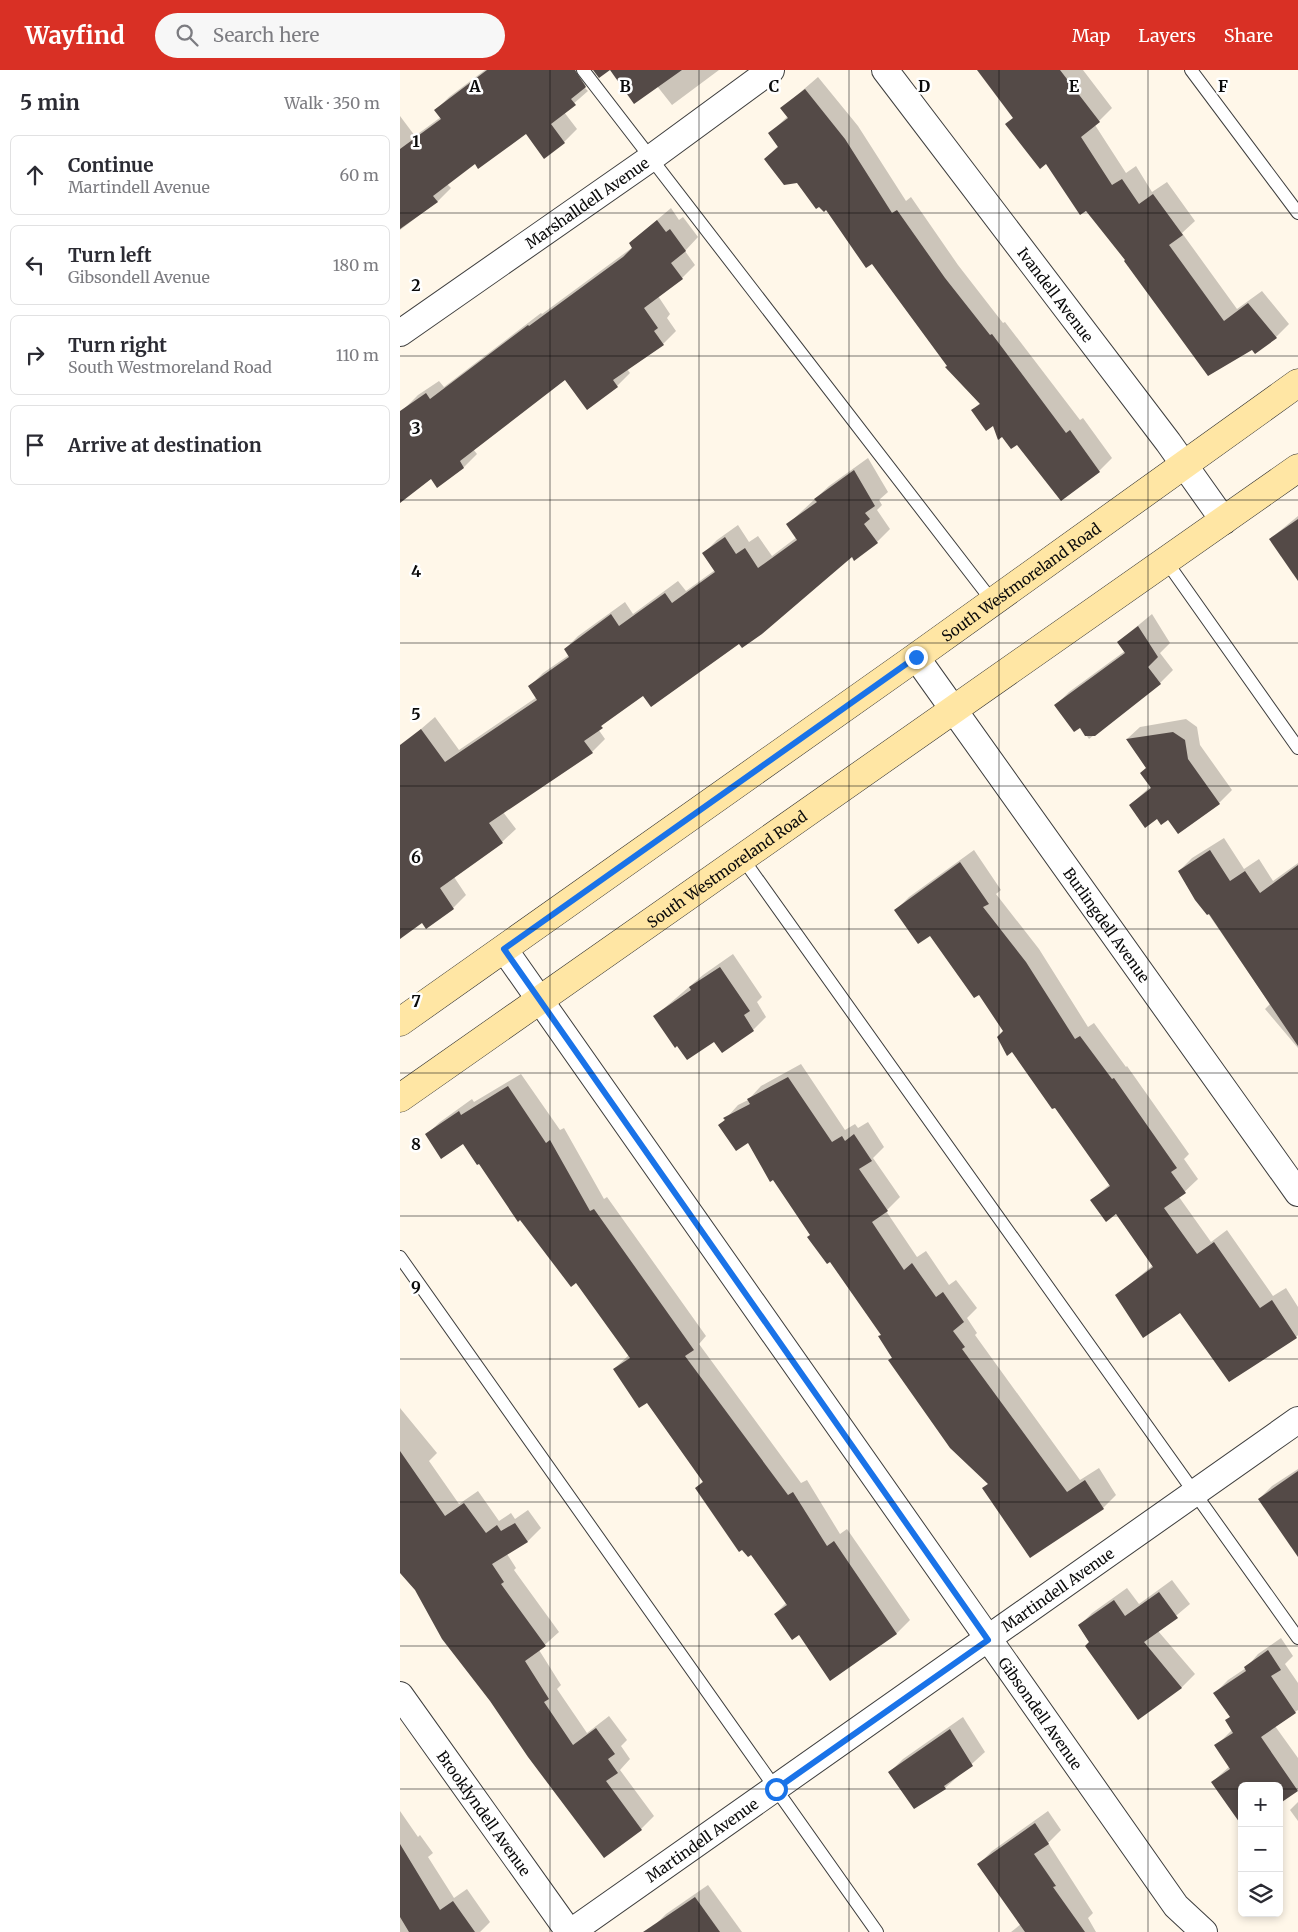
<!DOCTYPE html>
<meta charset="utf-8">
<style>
body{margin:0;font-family:Merriweather,serif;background:#f7f7f7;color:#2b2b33}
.controls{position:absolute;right:15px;bottom:15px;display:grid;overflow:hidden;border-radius:8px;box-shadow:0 2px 8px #0003}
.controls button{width:45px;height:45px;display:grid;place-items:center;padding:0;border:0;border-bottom:1px solid #e1e1e2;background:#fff;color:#2b2b33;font:25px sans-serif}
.stop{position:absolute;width:15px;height:15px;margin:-11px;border:4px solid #1a73e8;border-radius:50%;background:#fff}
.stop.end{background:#1a73e8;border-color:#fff;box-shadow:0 1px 5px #0008}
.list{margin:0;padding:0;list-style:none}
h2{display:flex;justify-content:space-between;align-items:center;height:65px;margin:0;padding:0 20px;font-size:21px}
h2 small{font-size:16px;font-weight:400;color:#7c7c81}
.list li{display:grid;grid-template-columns:32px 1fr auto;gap:15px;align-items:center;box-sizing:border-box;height:80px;margin:0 10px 10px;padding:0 10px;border:1px solid #e1e1e2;border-radius:8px}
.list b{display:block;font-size:19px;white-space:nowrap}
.list p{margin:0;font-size:16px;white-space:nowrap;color:#7c7c81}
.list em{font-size:16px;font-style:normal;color:#7c7c81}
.icon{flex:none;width:28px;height:28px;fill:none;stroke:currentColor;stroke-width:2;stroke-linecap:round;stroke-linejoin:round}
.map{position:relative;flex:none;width:898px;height:1862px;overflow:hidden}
header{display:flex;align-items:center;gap:30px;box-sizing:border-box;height:70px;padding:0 25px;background:#d93025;color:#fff}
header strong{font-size:24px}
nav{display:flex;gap:28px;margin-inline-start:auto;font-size:18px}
.search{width:350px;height:45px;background:#f7f7f7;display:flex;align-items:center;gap:12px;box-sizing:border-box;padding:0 18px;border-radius:28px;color:#7c7c81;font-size:19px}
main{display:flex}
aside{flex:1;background:#fff}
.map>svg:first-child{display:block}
.shadow{fill:#0003}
.building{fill:#544a47}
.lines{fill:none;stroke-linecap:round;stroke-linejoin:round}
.service-casing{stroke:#3e3e3e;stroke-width:14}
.minor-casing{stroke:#3e3e3e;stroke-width:28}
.secondary-casing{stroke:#2d2d2d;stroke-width:29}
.service{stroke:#fff;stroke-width:12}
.minor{stroke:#fff;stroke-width:26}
.secondary{stroke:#ffe6a4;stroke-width:28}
.route{stroke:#1a73e8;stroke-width:6}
.grid{fill:none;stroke:#0b0b0b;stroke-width:1;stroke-opacity:0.55}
.labels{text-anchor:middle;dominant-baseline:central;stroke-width:5;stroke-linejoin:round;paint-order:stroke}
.street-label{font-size:15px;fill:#0b0b0b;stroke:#fff}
.grid-label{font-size:16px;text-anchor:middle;font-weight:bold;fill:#0b0b0b;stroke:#fff;stroke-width:5;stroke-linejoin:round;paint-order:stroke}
</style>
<header>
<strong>Wayfind</strong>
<div class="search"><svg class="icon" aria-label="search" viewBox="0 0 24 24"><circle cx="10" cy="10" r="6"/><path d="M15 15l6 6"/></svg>Search here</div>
<nav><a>Map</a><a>Layers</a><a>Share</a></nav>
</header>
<main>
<aside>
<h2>5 min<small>Walk · 350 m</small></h2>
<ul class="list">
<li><svg class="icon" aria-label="ahead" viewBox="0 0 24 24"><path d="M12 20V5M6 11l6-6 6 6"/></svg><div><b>Continue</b><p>Martindell Avenue</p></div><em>60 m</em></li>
<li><svg class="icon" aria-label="left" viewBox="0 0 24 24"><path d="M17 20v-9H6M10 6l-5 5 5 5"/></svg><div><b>Turn left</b><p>Gibsondell Avenue</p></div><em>180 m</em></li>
<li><svg class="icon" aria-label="right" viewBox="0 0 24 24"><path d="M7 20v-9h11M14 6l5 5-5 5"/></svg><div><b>Turn right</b><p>South Westmoreland Road</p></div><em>110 m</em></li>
<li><svg class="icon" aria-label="arrive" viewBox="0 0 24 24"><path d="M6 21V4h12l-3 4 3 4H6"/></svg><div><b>Arrive at destination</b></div></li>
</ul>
</aside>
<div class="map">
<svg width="898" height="1862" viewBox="0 0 898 1862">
<rect width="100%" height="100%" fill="#fff7e9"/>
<g class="shadow">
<path d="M 85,0 L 192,0 L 196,5 L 184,17 L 188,21 L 164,42 L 177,59 L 164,72 L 126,62 L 75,93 L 47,114 L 51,118 L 38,131 L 0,160 L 0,46 L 15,66 L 41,47 L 36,40 L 49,27 Z"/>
<path d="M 211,0 L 319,0 L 272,35 L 257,16 Z"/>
<path d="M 580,0 L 683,0 L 712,38 L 695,55 L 726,103 L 736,96 L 752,122 L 767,112 L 795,151 L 782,163 L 837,239 L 862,221 L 889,254 L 876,267 L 852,278 L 727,190 L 647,92 L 607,54 L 614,47 Z"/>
<path d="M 418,7 L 458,56 L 506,131 L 511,127 L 558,195 L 603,253 L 605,252 L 680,350 L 683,348 L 712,388 L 699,401 L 617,373 L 573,340 L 580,333 L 548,296 L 472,193 L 426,138 L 398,112 L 365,89 L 379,75 L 370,63 L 388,46 L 382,38 Z"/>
<path d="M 271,138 L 279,150 L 283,147 L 298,167 L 285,181 L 295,195 L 282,208 L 258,226 L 270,244 L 267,248 L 276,261 L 263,274 L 227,299 L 230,303 L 217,316 L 165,308 L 73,379 L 77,384 L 64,397 L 37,416 L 31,407 L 0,431 L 0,353 L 5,338 L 18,325 L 39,311 L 44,317 L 141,243 L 142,244 L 233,177 L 230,173 Z"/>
<path d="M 468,388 L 488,422 L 479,430 L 482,435 L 477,440 L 490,459 L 477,472 L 454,489 L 452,486 L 340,572 L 243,624 L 214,645 L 198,659 L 205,669 L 192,682 L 103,742 L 116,759 L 102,772 L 54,807 L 66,825 L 53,838 L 26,857 L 22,852 L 0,863 L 0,677 L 35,647 L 59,680 L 137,627 L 130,616 L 143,603 L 169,585 L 165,579 L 178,566 L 225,532 L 233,544 L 278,511 L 286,521 L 315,500 L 304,483 L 317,470 L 338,455 L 349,472 L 358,466 L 372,486 L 397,467 L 388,454 L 429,416 Z"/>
<path d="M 898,446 L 898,483 L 886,491 L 870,469 Z"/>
<path d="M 752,544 L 770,573 L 760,583 L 773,600 L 760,613 L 689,669 L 680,656 L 656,635 L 669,622 L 725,581 L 718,572 Z"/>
<path d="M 786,649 L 797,657 L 800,675 L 832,720 L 819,733 L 778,762 L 768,748 L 757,748 L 730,735 L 751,716 L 747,697 L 727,669 L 740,657 Z"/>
<path d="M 824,768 L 844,799 L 859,789 L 873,811 L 898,793 L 898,978 L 865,939 L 870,934 L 779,801 L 792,788 Z"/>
<path d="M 574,780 L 601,820 L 596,824 L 639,879 L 688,957 L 694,953 L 726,997 L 727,996 L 789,1084 L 784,1089 L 798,1109 L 779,1127 L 811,1172 L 827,1160 L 873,1226 L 886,1218 L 898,1237 L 898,1265 L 896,1267 L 716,1226 L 753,1195 L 717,1142 L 692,1130 L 710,1114 L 655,1036 L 613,981 L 604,961 L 579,923 L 530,864 L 496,840 L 509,827 Z"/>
<path d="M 333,884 L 362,927 L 357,932 L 366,947 L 353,960 L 322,981 L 315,970 L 255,946 L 303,905 Z"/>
<path d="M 401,994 L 445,1060 L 455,1054 L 458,1058 L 468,1052 L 484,1077 L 473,1088 L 500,1127 L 486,1141 L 517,1187 L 526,1181 L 549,1215 L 556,1210 L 577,1238 L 567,1248 L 577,1263 L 575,1265 L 680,1410 L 699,1398 L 716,1425 L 703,1438 L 584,1418 L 589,1413 L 489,1290 L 493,1287 L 482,1264 L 348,1072 L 320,1055 L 338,1035 L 348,1030 L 361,1016 Z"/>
<path d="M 121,1004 L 160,1060 L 164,1058 L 204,1129 L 207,1127 L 306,1266 L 299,1274 L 401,1413 L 407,1410 L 440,1464 L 447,1459 L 510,1550 L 497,1563 L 430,1609 L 399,1563 L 375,1544 L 387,1532 L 351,1483 L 296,1418 L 303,1411 L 247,1332 L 214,1299 L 229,1285 L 177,1211 L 63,1072 L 26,1065 L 40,1052 L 72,1029 L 74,1032 Z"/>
<path d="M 0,1338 L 37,1383 L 29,1391 L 59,1434 L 78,1421 L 99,1451 L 111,1443 L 115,1449 L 128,1440 L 141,1458 L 128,1471 L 107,1484 L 116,1498 L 114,1500 L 159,1562 L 139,1580 L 161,1615 L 157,1619 L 187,1663 L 209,1646 L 227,1670 L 221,1676 L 230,1689 L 220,1700 L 254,1746 L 241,1759 L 0,1501 Z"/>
<path d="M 898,1399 L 898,1458 L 885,1467 L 859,1429 L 872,1416 Z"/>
<path d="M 772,1510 L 790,1534 L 758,1561 L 795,1604 L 782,1617 L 738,1649 L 679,1556 L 692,1543 L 727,1518 L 739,1534 Z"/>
<path d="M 881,1568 L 893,1586 L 885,1594 L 898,1613 L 898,1640 L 875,1656 L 898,1688 L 898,1719 L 879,1732 L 879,1716 L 812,1712 L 830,1696 L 816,1676 L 832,1660 L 826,1651 L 831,1646 L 815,1623 L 828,1610 L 846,1598 L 858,1584 Z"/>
<path d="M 563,1647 L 585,1682 L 545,1718 L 490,1702 L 503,1689 Z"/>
<path d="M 898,1732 L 898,1751 L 890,1740 Z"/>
<path d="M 0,1741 L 18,1767 L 20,1765 L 33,1783 L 28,1787 L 54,1828 L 67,1819 L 90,1852 L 80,1862 L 0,1862 Z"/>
<path d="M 648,1741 L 661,1760 L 648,1773 L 693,1843 L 688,1848 L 696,1862 L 611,1862 L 621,1854 L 579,1794 L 592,1781 Z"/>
<path d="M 308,1815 L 342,1862 L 256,1862 L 253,1857 L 266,1844 Z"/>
</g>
<g class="building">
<path d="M 87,0 L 175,0 L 186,17 L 171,29 L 176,35 L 151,54 L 165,73 L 144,89 L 126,64 L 78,99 L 75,94 L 33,126 L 38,132 L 0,159 L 0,79 L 41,49 L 34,40 Z"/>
<path d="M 193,0 L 282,0 L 234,34 L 210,0 L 199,8 Z"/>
<path d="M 577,0 L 660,0 L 700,52 L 681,67 L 712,115 L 722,109 L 739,134 L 753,124 L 783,165 L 769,175 L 824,251 L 848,233 L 877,268 L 855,284 L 852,280 L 808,306 L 724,191 L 725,190 L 686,141 L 680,145 L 646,94 L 640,99 L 605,54 L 613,48 Z"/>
<path d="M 405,19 L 445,69 L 492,143 L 497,140 L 545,208 L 590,265 L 592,264 L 666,363 L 670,360 L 700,402 L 661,431 L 617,375 L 611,379 L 602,367 L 598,370 L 593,356 L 586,361 L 571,340 L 580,334 L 545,297 L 547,296 L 472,194 L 466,198 L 426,140 L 424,142 L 419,137 L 416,139 L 397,113 L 384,115 L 364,89 L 378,77 L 368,63 L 388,48 L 380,38 Z"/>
<path d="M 257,150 L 266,162 L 270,159 L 286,181 L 271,193 L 283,209 L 244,238 L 258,258 L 254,261 L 264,275 L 213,310 L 218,317 L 187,340 L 165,310 L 60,391 L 64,398 L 37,418 L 31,409 L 0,433 L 0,341 L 26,323 L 30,329 L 128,255 L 129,256 L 223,187 L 232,178 L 229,173 Z"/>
<path d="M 454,400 L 475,436 L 465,443 L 470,449 L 464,454 L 478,473 L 454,491 L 452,487 L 362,564 L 342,578 L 339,574 L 251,637 L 243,626 L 201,656 L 203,658 L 184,671 L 193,683 L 89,753 L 103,773 L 40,818 L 54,839 L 26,859 L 22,853 L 0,869 L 0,675 L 21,659 L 45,692 L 137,630 L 128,616 L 169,587 L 164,579 L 211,544 L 219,556 L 265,523 L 272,533 L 315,502 L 302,483 L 325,467 L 336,484 L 345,478 L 358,498 L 397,470 L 386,454 L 417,432 L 414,429 Z"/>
<path d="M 898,449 L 898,511 L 869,469 Z"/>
<path d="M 738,556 L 758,587 L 748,597 L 761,614 L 695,666 L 685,666 L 680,658 L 674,662 L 654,635 L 725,583 L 717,572 Z"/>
<path d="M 773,662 L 785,670 L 788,689 L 820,734 L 778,764 L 768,750 L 761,755 L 757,749 L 745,758 L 729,735 L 751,718 L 740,703 L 746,698 L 726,669 Z"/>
<path d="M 810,780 L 830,811 L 845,801 L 860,823 L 898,795 L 898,976 L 809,844 L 807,845 L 795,830 L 778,801 Z"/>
<path d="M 560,792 L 589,834 L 583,837 L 626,892 L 675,969 L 680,966 L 712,1009 L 714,1008 L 777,1098 L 771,1102 L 786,1123 L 764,1138 L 797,1184 L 814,1172 L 860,1238 L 872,1230 L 897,1268 L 829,1312 L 780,1243 L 743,1268 L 715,1225 L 753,1197 L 716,1144 L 706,1152 L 690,1130 L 710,1116 L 655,1038 L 652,1039 L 612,982 L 607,986 L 597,967 L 603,961 L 579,925 L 574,928 L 530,866 L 518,874 L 494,840 Z"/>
<path d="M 320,897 L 350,941 L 344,945 L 354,961 L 322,983 L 314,972 L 287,990 L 277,976 L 275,978 L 253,946 L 291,920 L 289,917 Z"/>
<path d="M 388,1007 L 432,1072 L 442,1066 L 445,1071 L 454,1064 L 472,1091 L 459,1099 L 488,1141 L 472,1152 L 504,1200 L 512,1193 L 536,1227 L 543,1222 L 564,1252 L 553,1261 L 565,1277 L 562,1279 L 667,1422 L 685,1410 L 704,1439 L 630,1488 L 582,1418 L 588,1414 L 550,1378 L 488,1290 L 492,1288 L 478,1266 L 481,1265 L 430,1192 L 427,1194 L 407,1167 L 410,1165 L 373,1110 L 370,1112 L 348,1073 L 336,1081 L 318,1055 L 325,1050 L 323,1048 L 350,1034 L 347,1029 Z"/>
<path d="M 108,1016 L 146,1073 L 150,1070 L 190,1141 L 194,1139 L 294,1280 L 285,1286 L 388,1425 L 393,1422 L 427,1476 L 434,1471 L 497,1564 L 430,1611 L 399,1565 L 392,1570 L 374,1544 L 387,1535 L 351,1485 L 348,1487 L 342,1480 L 339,1482 L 295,1418 L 303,1412 L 247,1333 L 239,1338 L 213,1299 L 230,1288 L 176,1213 L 171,1217 L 120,1150 L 118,1152 L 79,1094 L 77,1095 L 63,1074 L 41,1089 L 25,1064 L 59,1041 L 61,1045 Z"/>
<path d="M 0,1381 L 45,1446 L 64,1433 L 86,1463 L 97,1455 L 101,1461 L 115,1453 L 128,1472 L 92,1494 L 104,1512 L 101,1514 L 146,1576 L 125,1591 L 149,1629 L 144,1632 L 173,1675 L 196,1658 L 215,1684 L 208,1689 L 218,1703 L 206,1711 L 242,1760 L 204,1788 L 128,1687 L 90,1631 L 42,1569 L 15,1520 L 0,1503 Z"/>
<path d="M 898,1401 L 898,1487 L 858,1429 Z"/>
<path d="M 759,1522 L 778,1548 L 744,1572 L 782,1618 L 738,1650 L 685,1576 L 689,1572 L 678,1555 L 714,1530 L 725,1546 Z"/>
<path d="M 868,1580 L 881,1600 L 871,1606 L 896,1643 L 861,1667 L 898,1721 L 879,1734 L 879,1716 L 842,1716 L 842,1756 L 811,1712 L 830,1699 L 814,1675 L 833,1663 L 825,1650 L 830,1647 L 813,1623 L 846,1601 L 844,1597 Z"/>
<path d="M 550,1659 L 573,1696 L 544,1716 L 546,1719 L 514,1739 L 488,1702 Z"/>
<path d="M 635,1753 L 649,1774 L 634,1784 L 656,1816 L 653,1817 L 685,1862 L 625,1862 L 577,1794 Z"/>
<path d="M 0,1774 L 40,1840 L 53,1831 L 75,1862 L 9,1862 L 0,1847 Z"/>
<path d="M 295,1827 L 320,1862 L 243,1862 Z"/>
</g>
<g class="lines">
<g class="service-casing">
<g id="service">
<path d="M 183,0 L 593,532"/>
<path d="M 791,0 L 898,143"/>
<path d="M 766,491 L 898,678"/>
<path d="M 343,789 L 898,1568"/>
<path d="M 0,1187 L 477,1862"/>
</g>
</g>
<g class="minor-casing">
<g id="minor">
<path id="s1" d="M 485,0 L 768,372 L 824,451"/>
<path id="s2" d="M 0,263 L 251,88 L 371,0"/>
<path id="s3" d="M 516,587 L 898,1123"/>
<path id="s4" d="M 104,879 L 776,1836 L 804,1862"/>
<path id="s5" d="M 0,1625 L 169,1862"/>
<path id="s6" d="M 171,1862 L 898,1350"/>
</g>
</g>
<g class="secondary-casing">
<g id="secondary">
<path id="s7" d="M 0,952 L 516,587 L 898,313"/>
<path id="s8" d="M 0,1028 L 898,398"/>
</g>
</g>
<use href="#service" class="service"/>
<use href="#minor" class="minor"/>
<use href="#secondary" class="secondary"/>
</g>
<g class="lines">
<path class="route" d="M 376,1719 L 588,1570 L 104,879 L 516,587"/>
</g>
<path class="grid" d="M 150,0 L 150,1862M 299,0 L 299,1862M 449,0 L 449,1862M 599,0 L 599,1862M 748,0 L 748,1862M 0,143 L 898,143M 0,286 L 898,286M 0,430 L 898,430M 0,573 L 898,573M 0,716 L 898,716M 0,859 L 898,859M 0,1003 L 898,1003M 0,1146 L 898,1146M 0,1289 L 898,1289M 0,1432 L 898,1432M 0,1576 L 898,1576M 0,1719 L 842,1719M 879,1719 L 898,1719"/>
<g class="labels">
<g class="street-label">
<text stroke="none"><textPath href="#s2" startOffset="228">Marshalldell Avenue</textPath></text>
<text stroke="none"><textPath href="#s1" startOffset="282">Ivandell Avenue</textPath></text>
<text stroke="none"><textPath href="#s7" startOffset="761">South Westmoreland Road</textPath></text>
<text stroke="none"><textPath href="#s8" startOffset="399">South Westmoreland Road</textPath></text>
<text stroke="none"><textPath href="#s3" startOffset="329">Burlingdell Avenue</textPath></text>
<text stroke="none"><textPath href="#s6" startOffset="595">Martindell Avenue</textPath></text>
<text stroke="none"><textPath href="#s4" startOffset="934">Gibsondell Avenue</textPath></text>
<text stroke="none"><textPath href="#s5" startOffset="145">Brooklyndell Avenue</textPath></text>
<text stroke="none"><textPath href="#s6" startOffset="160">Martindell Avenue</textPath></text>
</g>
</g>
<g class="grid-label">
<text x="75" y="22">A</text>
<text x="225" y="22">B</text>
<text x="374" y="22">C</text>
<text x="524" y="22">D</text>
<text x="674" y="22">E</text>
<text x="823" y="22">F</text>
<text x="16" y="77">1</text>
<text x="16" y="221">2</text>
<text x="16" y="364">3</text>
<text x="16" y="507">4</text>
<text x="16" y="650">5</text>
<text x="16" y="793">6</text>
<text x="16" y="937">7</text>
<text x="16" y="1080">8</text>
<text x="16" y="1223">9</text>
</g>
</svg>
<div class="controls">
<button>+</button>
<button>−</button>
<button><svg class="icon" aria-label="layers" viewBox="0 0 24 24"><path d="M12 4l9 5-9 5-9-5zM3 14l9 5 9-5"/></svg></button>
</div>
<div class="stop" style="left:376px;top:1719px"></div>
<div class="stop end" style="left:516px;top:587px"></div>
</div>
</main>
